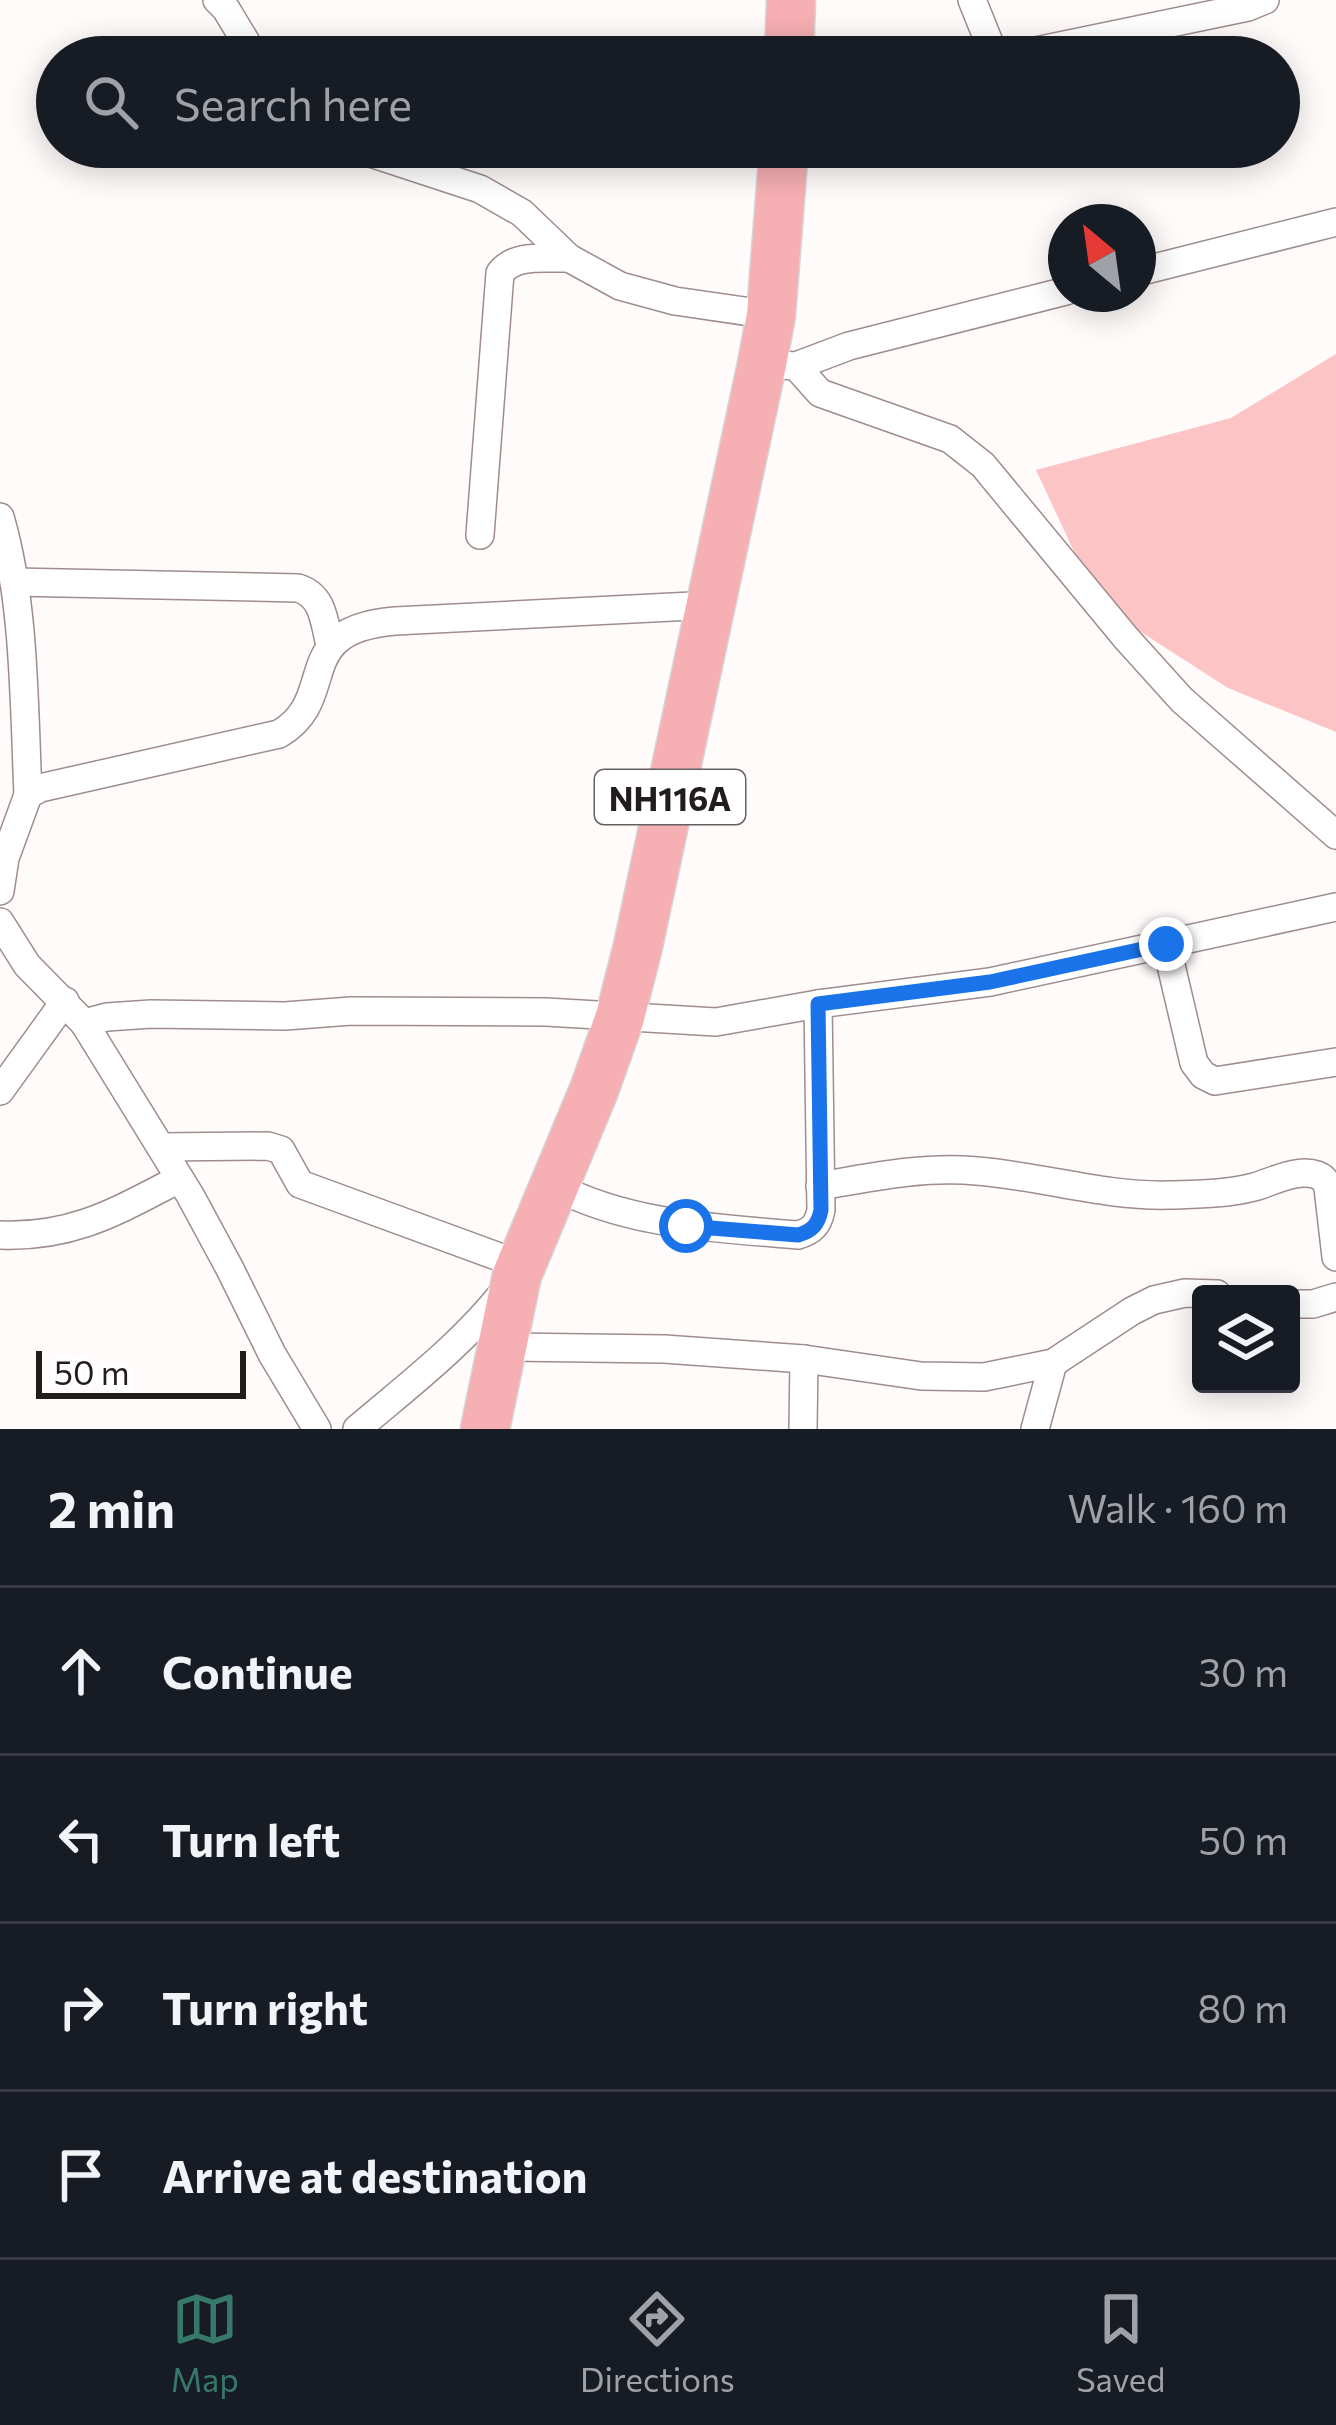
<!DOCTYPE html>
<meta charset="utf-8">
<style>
body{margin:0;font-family:Commissioner,sans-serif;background:#242831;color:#f1f3f6}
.controls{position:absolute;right:36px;bottom:36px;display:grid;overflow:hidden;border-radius:12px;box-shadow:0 6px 30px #0003}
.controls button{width:108px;height:108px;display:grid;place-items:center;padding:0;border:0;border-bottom:3px solid #363941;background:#171b24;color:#f1f3f6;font:60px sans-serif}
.compass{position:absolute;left:1048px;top:204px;width:108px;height:108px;border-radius:50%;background:#171b24;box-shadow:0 6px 30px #0003;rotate:331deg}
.scale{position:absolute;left:36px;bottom:30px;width:210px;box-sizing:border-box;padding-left:12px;border:6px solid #231c1c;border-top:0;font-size:33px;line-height:42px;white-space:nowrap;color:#231c1c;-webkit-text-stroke:9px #fff;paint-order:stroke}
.stop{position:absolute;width:36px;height:36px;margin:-27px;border:9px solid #1a73e8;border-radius:50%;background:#fff}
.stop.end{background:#1a73e8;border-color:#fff;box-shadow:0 3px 12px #0008}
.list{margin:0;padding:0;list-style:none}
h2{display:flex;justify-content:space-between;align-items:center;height:156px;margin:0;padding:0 48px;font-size:51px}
h2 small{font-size:39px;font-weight:400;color:#9ea1a6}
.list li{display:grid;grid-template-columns:78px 1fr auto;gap:36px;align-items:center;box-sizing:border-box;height:168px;padding:0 48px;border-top:3px solid #363941}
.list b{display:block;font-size:45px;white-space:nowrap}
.list em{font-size:39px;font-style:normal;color:#9ea1a6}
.icon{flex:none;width:66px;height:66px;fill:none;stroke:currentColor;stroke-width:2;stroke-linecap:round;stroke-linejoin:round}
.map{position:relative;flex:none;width:1336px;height:1429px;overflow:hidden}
.search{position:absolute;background:#171b24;box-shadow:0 6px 30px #0003;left:36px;right:36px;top:36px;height:132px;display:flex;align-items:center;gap:30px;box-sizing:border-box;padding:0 42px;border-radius:66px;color:#9ea1a6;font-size:45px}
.sheet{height:828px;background:#171b24}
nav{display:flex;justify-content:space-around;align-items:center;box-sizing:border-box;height:168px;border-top:3px solid #363941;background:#171b24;font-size:33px;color:#9ea1a6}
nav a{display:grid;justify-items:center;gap:6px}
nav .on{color:#36796b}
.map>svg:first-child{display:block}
.park{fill:#fdc4c6}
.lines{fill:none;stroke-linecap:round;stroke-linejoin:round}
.street-casing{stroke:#9f8c8d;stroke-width:30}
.highway-casing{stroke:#d7d6d6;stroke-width:51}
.street{stroke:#fff;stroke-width:27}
.highway{stroke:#f6afb2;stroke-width:48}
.route{stroke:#1a73e8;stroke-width:15}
.labels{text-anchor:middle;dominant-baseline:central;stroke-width:10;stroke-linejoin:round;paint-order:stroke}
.shield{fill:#fff;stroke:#656060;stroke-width:3}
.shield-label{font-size:33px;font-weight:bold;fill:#231c1c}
</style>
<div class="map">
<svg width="1336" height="1429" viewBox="0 0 1336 1429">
<rect width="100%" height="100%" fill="#fffbfb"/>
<path class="park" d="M 1336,354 L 1336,732 L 1228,688 L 1099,605 L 1036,470 L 1231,418 Z"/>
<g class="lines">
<g class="street-casing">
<g id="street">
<path d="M 217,0 L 226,9 L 255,57"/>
<path d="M 972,0 L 995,57"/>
<path d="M 1007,57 L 1248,7 L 1265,0"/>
<path d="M 352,147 L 480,189 L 522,213 L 569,258 L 620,286 L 675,301 L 771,315"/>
<path d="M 1138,272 L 1336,222"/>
<path d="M 779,365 L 796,366 L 849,346 L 1066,291"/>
<path d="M 796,366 L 820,393 L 950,439 L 983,465 L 1126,638 L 1182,700 L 1336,835"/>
<path d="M 0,517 C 25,602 24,706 28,795"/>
<path d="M 480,535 L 500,273 C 515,253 546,259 569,258"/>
<path d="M 14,582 L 298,588 C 324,596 324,622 330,645"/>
<path d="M 0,891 L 5,858 L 28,795 L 40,788 L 279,734 C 341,698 288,630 395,621 L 712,605"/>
<path d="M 0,922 L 27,965 L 84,1023 L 190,1195 L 230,1269 L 272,1354 L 317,1429"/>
<path d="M 1166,944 L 1194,1063 L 1203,1075 L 1215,1081 L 1336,1062"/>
<path d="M 84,1023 L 107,1017 L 151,1014 L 285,1016 L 351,1011 L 546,1012 L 716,1022 L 818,1004 L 990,982 L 1336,907"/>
<path d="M 0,1091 L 65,1001"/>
<path d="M 161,1147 L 268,1146 L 281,1150 L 300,1184 L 521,1265"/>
<path d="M 553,1185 C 627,1225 716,1228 798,1235 C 812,1231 818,1225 821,1210 L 818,1004"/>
<path d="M 820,1186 C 872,1177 924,1166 977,1171 C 1041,1176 1106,1197 1170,1195 C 1198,1194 1227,1194 1254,1187 C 1272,1182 1297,1168 1317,1175 C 1325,1178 1325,1181 1328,1188 L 1336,1257"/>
<path d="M 0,1235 C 73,1238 117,1211 179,1179"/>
<path d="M 1291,1304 L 1313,1304 L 1336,1297"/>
<path d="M 502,1347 L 664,1349 L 804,1359 L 921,1376 L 984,1377 L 1053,1363 L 1132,1311 L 1154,1300 L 1185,1293 L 1217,1294"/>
<path d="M 357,1429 C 410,1384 463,1344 506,1289"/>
<path d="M 803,1429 L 804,1359"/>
<path d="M 1035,1429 L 1053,1363"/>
</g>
</g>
<g class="highway-casing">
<g id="highway">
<path d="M 789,57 L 791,0"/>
<path d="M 485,1429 L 517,1275 L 594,1090 L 620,1017 L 638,946 L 762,364 L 771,315 L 784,147"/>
</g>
</g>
<use href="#street" class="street"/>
<use href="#highway" class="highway"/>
</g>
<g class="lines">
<path class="route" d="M 686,1226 L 798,1235 C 812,1231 818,1225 821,1210 L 818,1004 L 990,982 L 1166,944"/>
</g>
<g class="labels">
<rect class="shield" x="595" y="770" width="150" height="54" rx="9"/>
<g class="shield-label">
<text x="670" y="797">NH116A</text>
</g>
</g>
</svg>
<div class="controls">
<button><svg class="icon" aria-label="layers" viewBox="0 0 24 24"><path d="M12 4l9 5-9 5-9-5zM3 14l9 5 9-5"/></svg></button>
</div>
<svg class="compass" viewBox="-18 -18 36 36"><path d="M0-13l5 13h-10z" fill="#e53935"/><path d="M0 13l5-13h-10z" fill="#9ea1a6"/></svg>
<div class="scale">50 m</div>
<div class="stop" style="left:686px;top:1226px"></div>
<div class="stop end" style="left:1166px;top:944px"></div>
<div class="search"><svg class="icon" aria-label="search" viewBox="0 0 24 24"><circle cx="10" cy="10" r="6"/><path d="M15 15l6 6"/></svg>Search here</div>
</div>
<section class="sheet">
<h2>2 min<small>Walk · 160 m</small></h2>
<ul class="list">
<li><svg class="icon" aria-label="ahead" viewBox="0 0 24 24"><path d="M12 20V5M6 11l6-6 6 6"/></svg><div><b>Continue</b></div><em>30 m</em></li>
<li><svg class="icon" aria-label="left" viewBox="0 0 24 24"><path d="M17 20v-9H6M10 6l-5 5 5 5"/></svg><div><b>Turn left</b></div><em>50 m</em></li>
<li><svg class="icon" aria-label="right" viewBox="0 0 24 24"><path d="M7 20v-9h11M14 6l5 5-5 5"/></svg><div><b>Turn right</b></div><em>80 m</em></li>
<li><svg class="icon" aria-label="arrive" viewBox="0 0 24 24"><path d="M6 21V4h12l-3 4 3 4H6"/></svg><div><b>Arrive at destination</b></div></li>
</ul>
</section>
<nav>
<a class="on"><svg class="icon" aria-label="map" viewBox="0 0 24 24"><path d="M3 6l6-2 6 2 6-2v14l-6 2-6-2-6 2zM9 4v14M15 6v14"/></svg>Map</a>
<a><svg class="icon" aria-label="directions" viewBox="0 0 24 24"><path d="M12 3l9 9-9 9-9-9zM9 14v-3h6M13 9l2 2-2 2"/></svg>Directions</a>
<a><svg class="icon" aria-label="saved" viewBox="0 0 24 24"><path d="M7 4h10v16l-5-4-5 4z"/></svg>Saved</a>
</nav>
